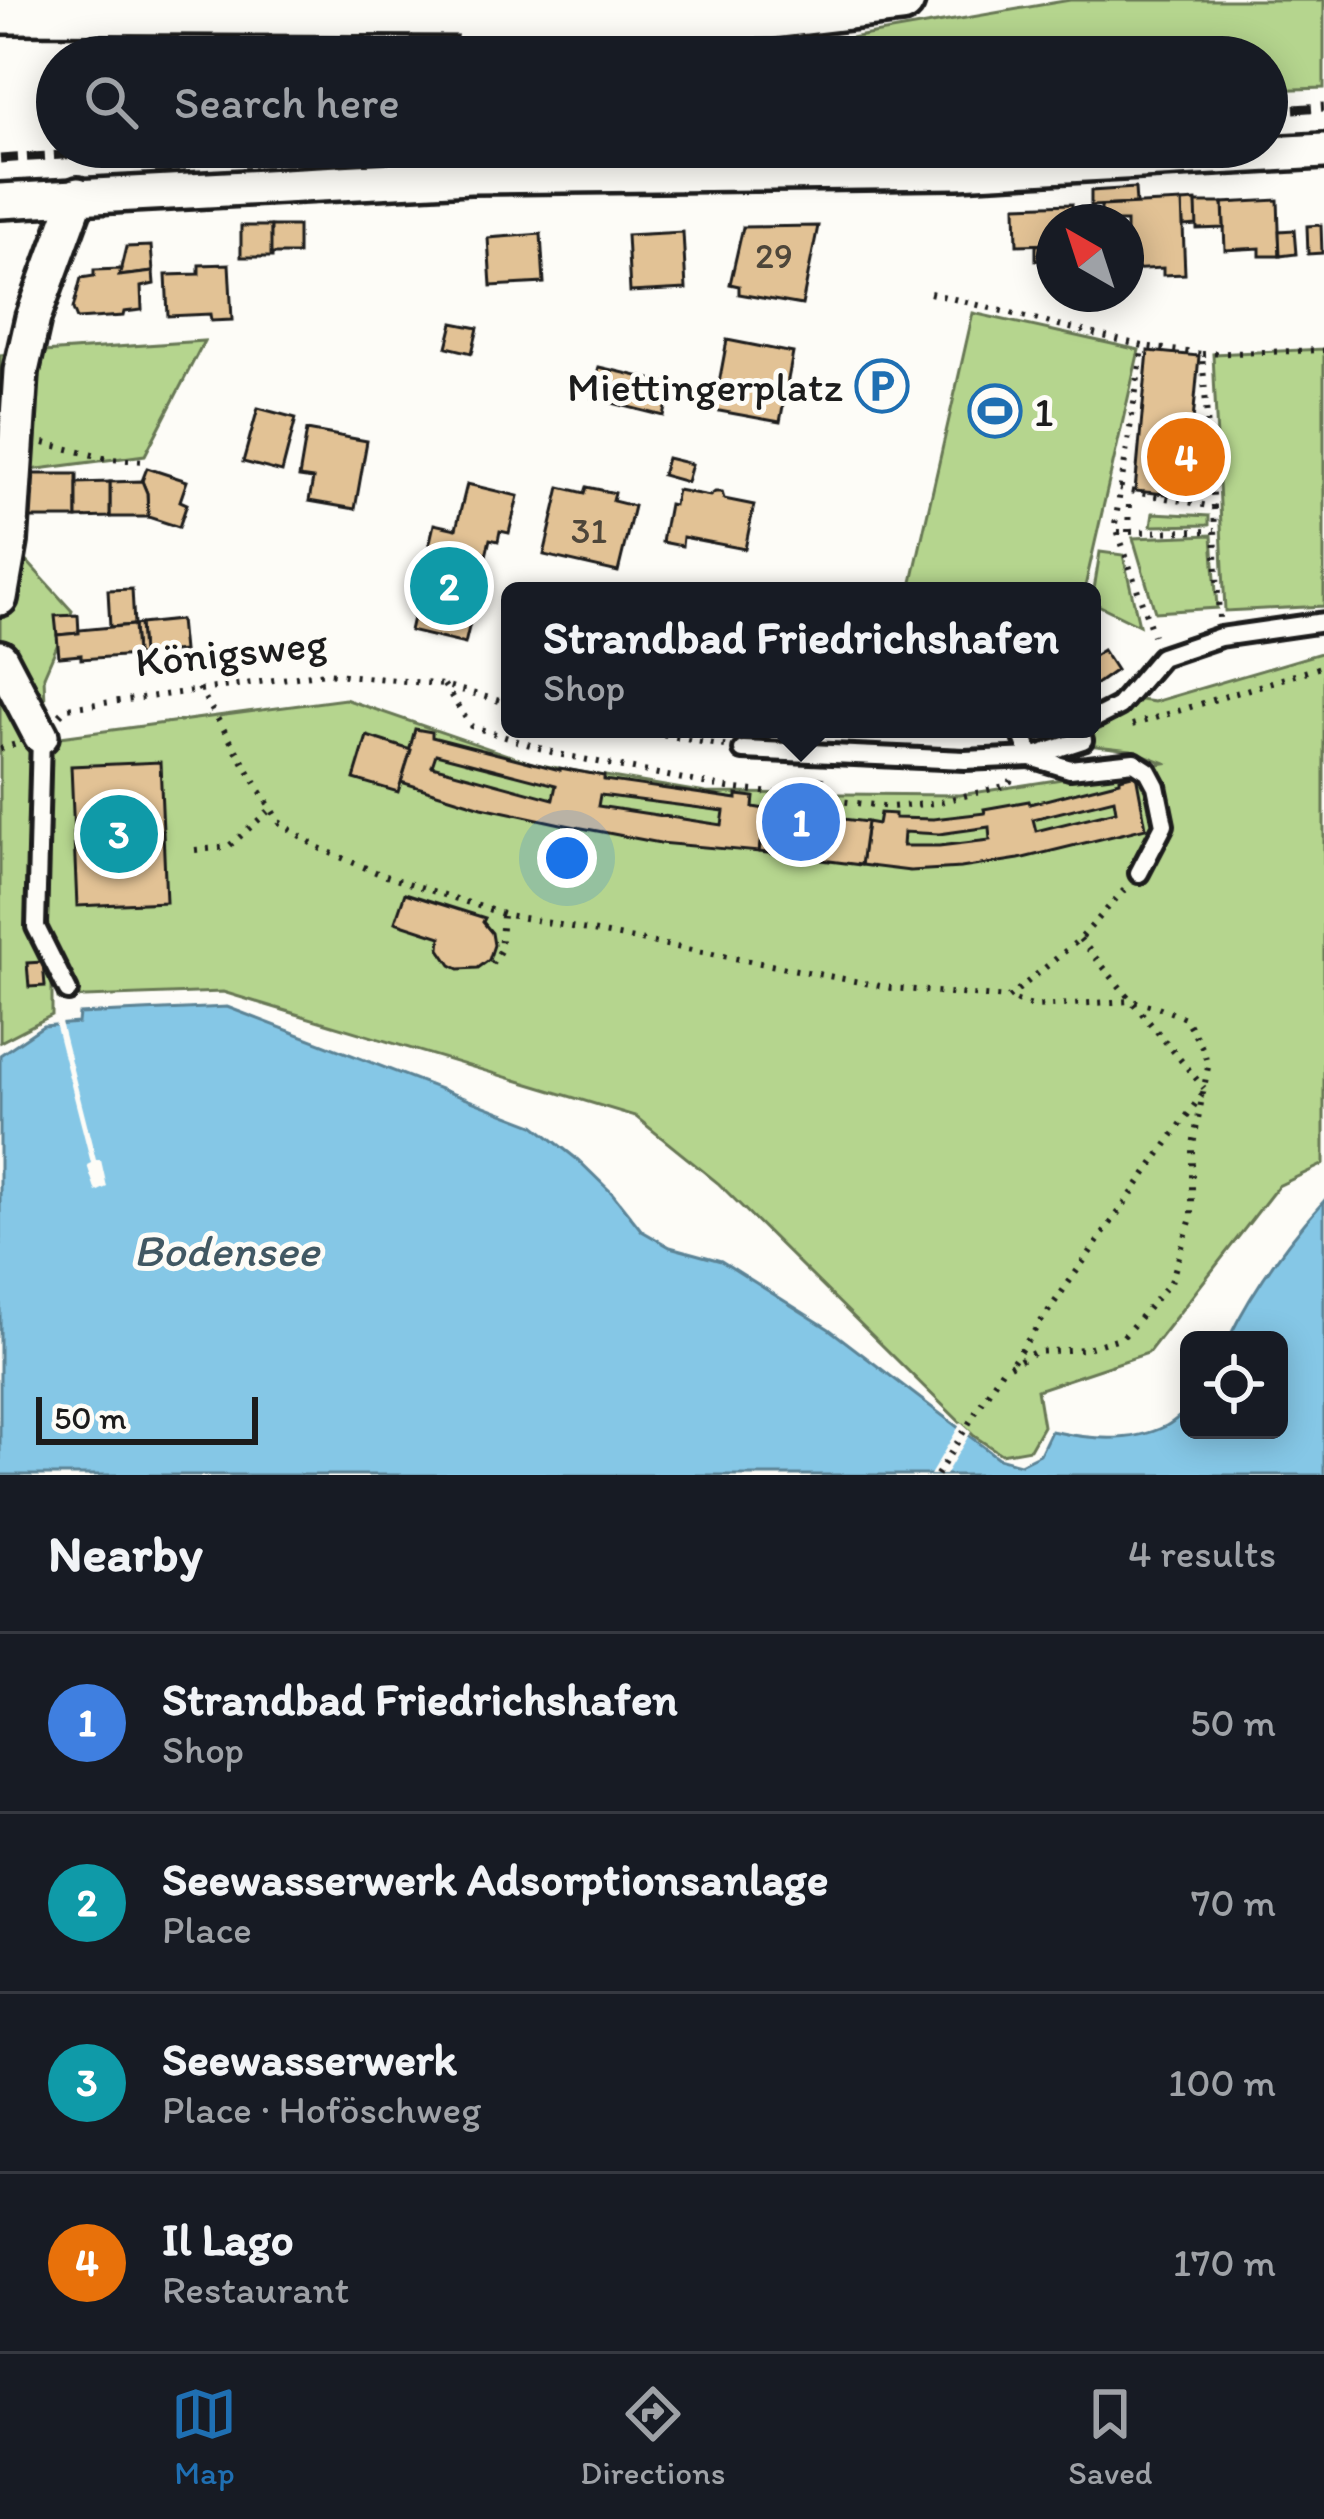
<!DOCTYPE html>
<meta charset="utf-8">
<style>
body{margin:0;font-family:Itim,sans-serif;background:#20242c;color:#f1f3f6}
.controls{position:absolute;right:36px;bottom:36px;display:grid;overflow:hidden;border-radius:18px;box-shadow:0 6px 30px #0003}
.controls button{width:108px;height:108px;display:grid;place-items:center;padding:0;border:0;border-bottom:3px solid #363941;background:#171b24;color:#f1f3f6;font:60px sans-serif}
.compass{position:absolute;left:1036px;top:204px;width:108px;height:108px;border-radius:50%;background:#171b24;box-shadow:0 6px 30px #0003;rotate:321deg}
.scale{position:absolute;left:36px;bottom:30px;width:222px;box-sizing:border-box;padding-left:12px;border:6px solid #1c1c1c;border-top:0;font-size:33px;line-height:42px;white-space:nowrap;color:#1c1c1c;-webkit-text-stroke:9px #fdfcf7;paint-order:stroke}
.you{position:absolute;left:567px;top:858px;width:42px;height:42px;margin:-30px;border:9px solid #fff;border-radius:50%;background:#1a73e8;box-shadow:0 0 0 18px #1a73e833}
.badge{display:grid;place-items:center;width:78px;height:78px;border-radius:50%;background:#1f6fb2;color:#fff;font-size:39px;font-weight:700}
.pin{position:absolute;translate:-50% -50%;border:6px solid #fff;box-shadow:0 3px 12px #0006}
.popup{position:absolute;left:501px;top:582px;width:600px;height:156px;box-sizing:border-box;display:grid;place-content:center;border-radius:18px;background:#171b24;filter:drop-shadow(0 3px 9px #0005);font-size:39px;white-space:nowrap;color:#9ea1a6}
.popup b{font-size:45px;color:#f1f3f6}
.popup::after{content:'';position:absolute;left:50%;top:100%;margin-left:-24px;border:24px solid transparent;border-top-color:#171b24}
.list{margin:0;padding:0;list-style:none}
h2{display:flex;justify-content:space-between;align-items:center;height:156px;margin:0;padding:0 48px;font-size:51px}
h2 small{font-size:39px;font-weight:400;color:#9ea1a6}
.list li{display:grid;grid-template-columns:78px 1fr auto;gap:36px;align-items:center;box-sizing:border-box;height:180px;padding:0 48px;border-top:3px solid #363941}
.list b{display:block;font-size:45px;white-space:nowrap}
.list p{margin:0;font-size:39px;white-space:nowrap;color:#9ea1a6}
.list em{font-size:39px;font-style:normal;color:#9ea1a6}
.icon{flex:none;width:66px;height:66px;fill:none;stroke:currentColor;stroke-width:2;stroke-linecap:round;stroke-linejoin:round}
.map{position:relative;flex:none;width:1324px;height:1475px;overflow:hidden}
.search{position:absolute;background:#171b24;box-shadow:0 6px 30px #0003;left:36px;right:36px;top:36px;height:132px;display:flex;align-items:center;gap:30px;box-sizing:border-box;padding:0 42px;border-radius:66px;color:#9ea1a6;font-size:45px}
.sheet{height:876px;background:#171b24}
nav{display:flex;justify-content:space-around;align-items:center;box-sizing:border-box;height:168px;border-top:3px solid #363941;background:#171b24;font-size:33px;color:#9ea1a6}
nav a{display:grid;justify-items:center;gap:6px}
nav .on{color:#1f6fb2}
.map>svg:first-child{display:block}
.green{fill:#b5d58e;stroke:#687855;stroke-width:3}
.water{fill:#85c7e6;stroke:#5b8395;stroke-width:3}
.pier{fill:#fdfcf7}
.building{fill:#e2c295;stroke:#1c1c1c;stroke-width:3;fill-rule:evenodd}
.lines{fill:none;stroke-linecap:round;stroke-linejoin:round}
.service-casing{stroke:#1c1c1c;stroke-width:26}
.minor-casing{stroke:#1c1c1c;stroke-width:42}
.secondary-casing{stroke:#1c1c1c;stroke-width:54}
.path{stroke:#1c1c1c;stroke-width:6;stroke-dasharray:3 9;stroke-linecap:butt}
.service{stroke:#fdfcf7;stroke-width:16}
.minor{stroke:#fdfcf7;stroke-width:33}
.secondary{stroke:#fdfcf7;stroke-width:45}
.rail{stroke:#1c1c1c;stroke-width:9;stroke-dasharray:18 9;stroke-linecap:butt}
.labels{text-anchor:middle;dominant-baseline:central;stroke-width:10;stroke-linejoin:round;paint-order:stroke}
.number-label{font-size:36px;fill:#4e463a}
.poi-label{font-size:42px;fill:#1c1c1c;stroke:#fdfcf7;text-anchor:end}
.street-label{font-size:42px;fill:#1c1c1c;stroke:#fdfcf7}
.water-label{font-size:45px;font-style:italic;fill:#415863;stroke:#fdfcf7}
</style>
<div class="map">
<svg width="1324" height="1475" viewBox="0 0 1324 1475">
<rect width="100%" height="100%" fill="#fdfcf7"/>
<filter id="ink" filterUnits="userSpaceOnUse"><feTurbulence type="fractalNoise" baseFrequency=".00833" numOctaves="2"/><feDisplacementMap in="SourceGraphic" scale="24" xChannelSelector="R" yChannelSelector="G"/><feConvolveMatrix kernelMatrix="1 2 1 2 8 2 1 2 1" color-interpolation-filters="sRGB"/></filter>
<g filter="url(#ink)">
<g class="green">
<path d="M 1070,0 L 1324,0 L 1324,88 L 1267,90 L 1267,57 L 740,57 Z"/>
<path d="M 973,313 L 1139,350 L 1084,591 L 910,591 Z"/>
<path d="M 204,341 L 145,455 L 0,474 L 0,355 Z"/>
<path d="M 1324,349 L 1324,606 L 1225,611 L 1213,354 Z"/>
<path d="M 0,490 L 25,559 L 72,611 L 44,676 L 48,792 L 52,738 L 345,699 L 534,764 L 706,793 L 960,795 L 1165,763 L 1131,750 L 1087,745 L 1086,729 L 1092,729 L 1092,724 L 1133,699 L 1154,702 L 1324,652 L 1324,1164 L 1278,1186 L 1148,1353 L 1037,1390 L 1043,1426 L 1030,1449 L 1001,1454 L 974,1436 L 718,1183 L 635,1116 L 223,992 L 58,998 L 52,941 L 52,1015 L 0,1042 Z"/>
<path d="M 1153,513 L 1209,516 L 1209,525 L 1151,526 Z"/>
<path d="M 1212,535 L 1217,608 L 1155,612 L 1133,538 Z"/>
<path d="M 1100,552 L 1123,555 L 1139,625 L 1092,602 Z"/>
</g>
<path class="water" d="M 227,1007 L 534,1125 L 578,1160 L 612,1193 L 642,1231 L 670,1247 L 721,1261 L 829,1329 L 998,1458 L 1020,1464 L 1040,1454 L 1051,1431 C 1088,1439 1130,1444 1166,1426 C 1174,1422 1182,1414 1189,1408 L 1189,1430 L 1279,1430 L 1279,1340 L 1228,1340 C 1253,1288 1286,1243 1324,1201 L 1324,1475 L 0,1475 L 0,1055 L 43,1026 L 78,1023 L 79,1014 Z"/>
<g class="pier">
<path d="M 60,1018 L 96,1160 L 101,1160 L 107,1187 L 96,1192 L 87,1165 L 91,1163 L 54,1019 Z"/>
<path d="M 961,1423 L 971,1432 L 945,1475 L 930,1475 Z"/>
</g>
<g class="building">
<path d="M 388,42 L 388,57 L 344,57 L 343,52 L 363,51 L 363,43 Z"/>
<path d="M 1135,188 L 1136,204 L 1091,206 L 1091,191 Z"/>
<path d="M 1278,200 L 1280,256 L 1260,256 L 1260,248 L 1225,250 L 1223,203 Z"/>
<path d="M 1196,201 L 1198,225 L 1183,226 L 1182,202 Z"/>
<path d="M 1182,202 L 1185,274 L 1163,275 L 1163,268 L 1126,270 L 1126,222 L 1101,222 L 1101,206 Z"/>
<path d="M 1196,203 L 1223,203 L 1224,228 L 1197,229 Z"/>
<path d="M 1072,204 L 1073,222 L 1054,222 L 1054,244 L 1017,245 L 1016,206 Z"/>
<path d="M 1321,225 L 1322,253 L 1308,254 L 1307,226 Z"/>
<path d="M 241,226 L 271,226 L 272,257 L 241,257 Z"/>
<rect x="271" y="226" width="27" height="28"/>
<path d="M 818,226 L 802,305 L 739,294 L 739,286 L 730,284 L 743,227 Z"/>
<path d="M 1294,230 L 1296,254 L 1280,256 L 1279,231 Z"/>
<path d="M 683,232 L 686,289 L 630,292 L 627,235 Z"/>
<path d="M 541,234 L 544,283 L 491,286 L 488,238 Z"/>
<path d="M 1054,244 L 1054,259 L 1036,260 L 1036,245 Z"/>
<path d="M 151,246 L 153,272 L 119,276 L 126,247 Z"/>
<path d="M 229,264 L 232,320 L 211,321 L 210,314 L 168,316 L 166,275 L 199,274 L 199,265 Z"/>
<path d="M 121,269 L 119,276 L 153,272 L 154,284 L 141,287 L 142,310 L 124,312 L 123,316 L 77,319 L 73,309 L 81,278 L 94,276 L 94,270 Z"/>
<path d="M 453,323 L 478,328 L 472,353 L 447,347 Z"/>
<path d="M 727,340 L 793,353 L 780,422 L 714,410 Z"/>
<path d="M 1148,351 L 1199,356 L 1186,496 L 1135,491 Z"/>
<path d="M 599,367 L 672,384 L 664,416 L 592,398 Z"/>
<path d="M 258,408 L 296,418 L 282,472 L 243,462 Z"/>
<path d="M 307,430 L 367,441 L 355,509 L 309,501 L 313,479 L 299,477 Z"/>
<path d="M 667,458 L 692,464 L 687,482 L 662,475 Z"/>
<path d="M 147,468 L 187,481 L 180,501 L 187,504 L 179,527 L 148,517 L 147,493 L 142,481 Z"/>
<rect x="28" y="474" width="49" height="44"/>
<path d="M 142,481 L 147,493 L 148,517 L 110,517 L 110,482 Z"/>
<path d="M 110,482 L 110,517 L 77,518 L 77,483 Z"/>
<path d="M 467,484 L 518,496 L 509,533 L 500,531 L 498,541 L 490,539 L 465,644 L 410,631 L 434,524 L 456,529 Z"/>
<path d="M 560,487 L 585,493 L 587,487 L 615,493 L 613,501 L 634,506 L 618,572 L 544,555 Z"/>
<path d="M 677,490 L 710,496 L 715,492 L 722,492 L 724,499 L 754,505 L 745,549 L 683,537 L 682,546 L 662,542 L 669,504 L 674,505 Z"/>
<path d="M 132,589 L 134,625 L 110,627 L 108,590 Z"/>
<path d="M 78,615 L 79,633 L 57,635 L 55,616 Z"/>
<path d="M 180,620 L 183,651 L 142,655 L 140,624 Z"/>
<path d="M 140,624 L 142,655 L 136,655 L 134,625 Z"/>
<path d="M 134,625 L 136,655 L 81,659 L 81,655 L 59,657 L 57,635 L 79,633 L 79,630 Z"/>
<path d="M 1103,650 L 1116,670 L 1092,687 L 1092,657 Z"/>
<path d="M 415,729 L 432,732 L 432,737 L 560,770 L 560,768 L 604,776 L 604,780 L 737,799 L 737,795 L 754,797 L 753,807 L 765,809 L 759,852 L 660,843 L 561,824 L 482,807 L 401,782 ZM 436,754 L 556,785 L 553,799 L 432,766 ZM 600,795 L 724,811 L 722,825 L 598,806 Z"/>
<path d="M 367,736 L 411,750 L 398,792 L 354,779 Z"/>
<path d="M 160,762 L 166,902 L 77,906 L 71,766 Z"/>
<path d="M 1136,774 L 1146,828 L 1019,859 L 961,868 L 910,871 L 861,865 L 867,822 L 878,824 L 880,813 L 895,814 L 895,818 L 933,819 L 985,813 L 984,809 L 1029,801 L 1030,804 L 1120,781 L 1120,778 ZM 1114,799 L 1116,811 L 1036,831 L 1033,819 ZM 989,827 L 990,840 L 939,846 L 903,846 L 904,832 L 939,834 Z"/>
<path d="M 765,809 L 867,822 L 861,865 L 759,852 Z"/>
<path d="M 405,893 L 485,918 L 483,922 L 492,933 L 494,945 L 489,960 L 478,968 L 459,969 L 451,965 L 440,949 L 441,937 L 395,922 Z"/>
<path d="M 43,962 L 45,986 L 29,987 L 27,963 Z"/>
</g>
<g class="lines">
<g class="service-casing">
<g id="service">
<path d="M 1092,720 L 1119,706 L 1161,657 L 1220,637 L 1324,622"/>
<path d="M 1020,730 L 1031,757 L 1070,769 L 1134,762 L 1148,771 L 1156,786 L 1164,825 L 1139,873"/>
<path d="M 41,736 L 36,927 L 68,991"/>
<path d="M 743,750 L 965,760 L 1031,757 L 1083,740"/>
</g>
</g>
<g class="minor-casing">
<g id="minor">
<path d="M 472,57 L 477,12"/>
<path d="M 0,201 L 470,176 L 957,171 L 1324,151"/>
<path d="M 0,598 L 10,541 L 21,371 L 33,318 L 78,195"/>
<path d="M 0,658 L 41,736"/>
</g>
</g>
<g class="secondary-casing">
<path id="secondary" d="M 0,10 L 477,12 L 709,16 L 772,15 L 901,0"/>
</g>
<g class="path">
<path d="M 930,293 L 1143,346 L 1115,524 L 1153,635"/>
<path d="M 1202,354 L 1324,350"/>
<path d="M 44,443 L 109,459 L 146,461"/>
<path d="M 1119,489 L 1214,507 L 1202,354 L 1143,346"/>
<path d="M 1214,507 L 1219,618"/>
<path d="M 1118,532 L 1215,531"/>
<path d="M 1128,532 L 1129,503"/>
<path d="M 444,685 L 471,726 L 558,754 L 728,788 L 891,807 L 936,803 L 1008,785 L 1011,780"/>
<path d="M 199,688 L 279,822 L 317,847 L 380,874 L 503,914 L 891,988 L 1008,998 L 1080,939 L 1125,889"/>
<path d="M 60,715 L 67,708 L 326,673 L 444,685 L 510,704"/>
<path d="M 1132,725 L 1324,666"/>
<path d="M 628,729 L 725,746"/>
<path d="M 0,749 L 16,744"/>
<path d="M 810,814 L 817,798 L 822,774"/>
<path d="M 195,850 L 228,847 L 271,809"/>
<path d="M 1080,939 L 1204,1088"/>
<path d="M 492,964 L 500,951 L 503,916"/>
<path d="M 1013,1361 L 1203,1093"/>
<path d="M 937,1475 L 1002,1370 L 1035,1352 L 1084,1349 L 1123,1337 L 1171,1282 L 1192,1215 L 1192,1150 L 1208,1067 L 1204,1051 L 1185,1018 L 1158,1007 L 1132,1001 L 1032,1006 L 1008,998"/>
</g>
<use href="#service" class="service"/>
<use href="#minor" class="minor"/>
<use href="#secondary" class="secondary"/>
<g class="rail">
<path d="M 1267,111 L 1324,107"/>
<path d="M 0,159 L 190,147"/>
</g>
</g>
</g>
<defs>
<g id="parking-ring" transform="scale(2.7)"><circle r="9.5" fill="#fdfcf7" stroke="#1f6fb2" stroke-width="1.5"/><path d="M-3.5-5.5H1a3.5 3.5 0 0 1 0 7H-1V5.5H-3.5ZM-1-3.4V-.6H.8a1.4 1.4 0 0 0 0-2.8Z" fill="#1f6fb2"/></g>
<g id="stadium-ring" transform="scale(2.7)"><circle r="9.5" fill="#fdfcf7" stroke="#1f6fb2" stroke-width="1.5"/><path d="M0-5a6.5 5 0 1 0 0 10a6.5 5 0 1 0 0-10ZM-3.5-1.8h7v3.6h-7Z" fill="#1f6fb2"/></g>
</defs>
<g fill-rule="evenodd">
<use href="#parking-ring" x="882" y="386"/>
<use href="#stadium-ring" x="995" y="411"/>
</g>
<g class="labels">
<g class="number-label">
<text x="774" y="255">29</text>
<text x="589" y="530">31</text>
</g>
<g class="poi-label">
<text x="843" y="386">Miettingerplatz</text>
<text x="1034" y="411" text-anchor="start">1</text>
</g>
<g class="street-label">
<text transform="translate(231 652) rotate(-6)">Königsweg</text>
</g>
<g class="water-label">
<text x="226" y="1250">Bodensee</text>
</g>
</g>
</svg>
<div class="controls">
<button><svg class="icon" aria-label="locate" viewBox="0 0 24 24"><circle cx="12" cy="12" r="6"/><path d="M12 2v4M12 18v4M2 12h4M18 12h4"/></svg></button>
</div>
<svg class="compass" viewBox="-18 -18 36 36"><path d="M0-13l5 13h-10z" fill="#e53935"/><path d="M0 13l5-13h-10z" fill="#9ea1a6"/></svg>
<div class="scale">50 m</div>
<div class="you"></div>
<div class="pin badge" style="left:801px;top:822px;background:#3f7fe0">1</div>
<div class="popup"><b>Strandbad Friedrichshafen</b>Shop</div>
<div class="pin badge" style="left:449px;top:586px;background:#0f9aa8">2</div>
<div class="pin badge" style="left:119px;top:834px;background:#0f9aa8">3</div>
<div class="pin badge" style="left:1186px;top:457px;background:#e8710a">4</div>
<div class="search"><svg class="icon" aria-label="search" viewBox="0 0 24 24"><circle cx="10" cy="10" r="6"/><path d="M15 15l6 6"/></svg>Search here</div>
</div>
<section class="sheet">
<h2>Nearby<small>4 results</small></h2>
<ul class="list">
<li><span class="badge" style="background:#3f7fe0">1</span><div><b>Strandbad Friedrichshafen</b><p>Shop</p></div><em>50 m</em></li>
<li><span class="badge" style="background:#0f9aa8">2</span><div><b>Seewasserwerk Adsorptionsanlage</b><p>Place</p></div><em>70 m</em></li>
<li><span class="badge" style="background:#0f9aa8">3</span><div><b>Seewasserwerk</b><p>Place · Hoföschweg</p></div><em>100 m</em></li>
<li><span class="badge" style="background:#e8710a">4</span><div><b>Il Lago</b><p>Restaurant</p></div><em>170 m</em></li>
</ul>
</section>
<nav>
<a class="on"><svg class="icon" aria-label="map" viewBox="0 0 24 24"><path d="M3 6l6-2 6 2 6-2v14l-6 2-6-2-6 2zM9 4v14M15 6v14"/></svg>Map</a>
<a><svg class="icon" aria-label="directions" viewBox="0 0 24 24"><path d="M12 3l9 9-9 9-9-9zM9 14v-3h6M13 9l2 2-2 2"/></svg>Directions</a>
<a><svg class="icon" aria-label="saved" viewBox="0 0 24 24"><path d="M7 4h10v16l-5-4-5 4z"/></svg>Saved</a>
</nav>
